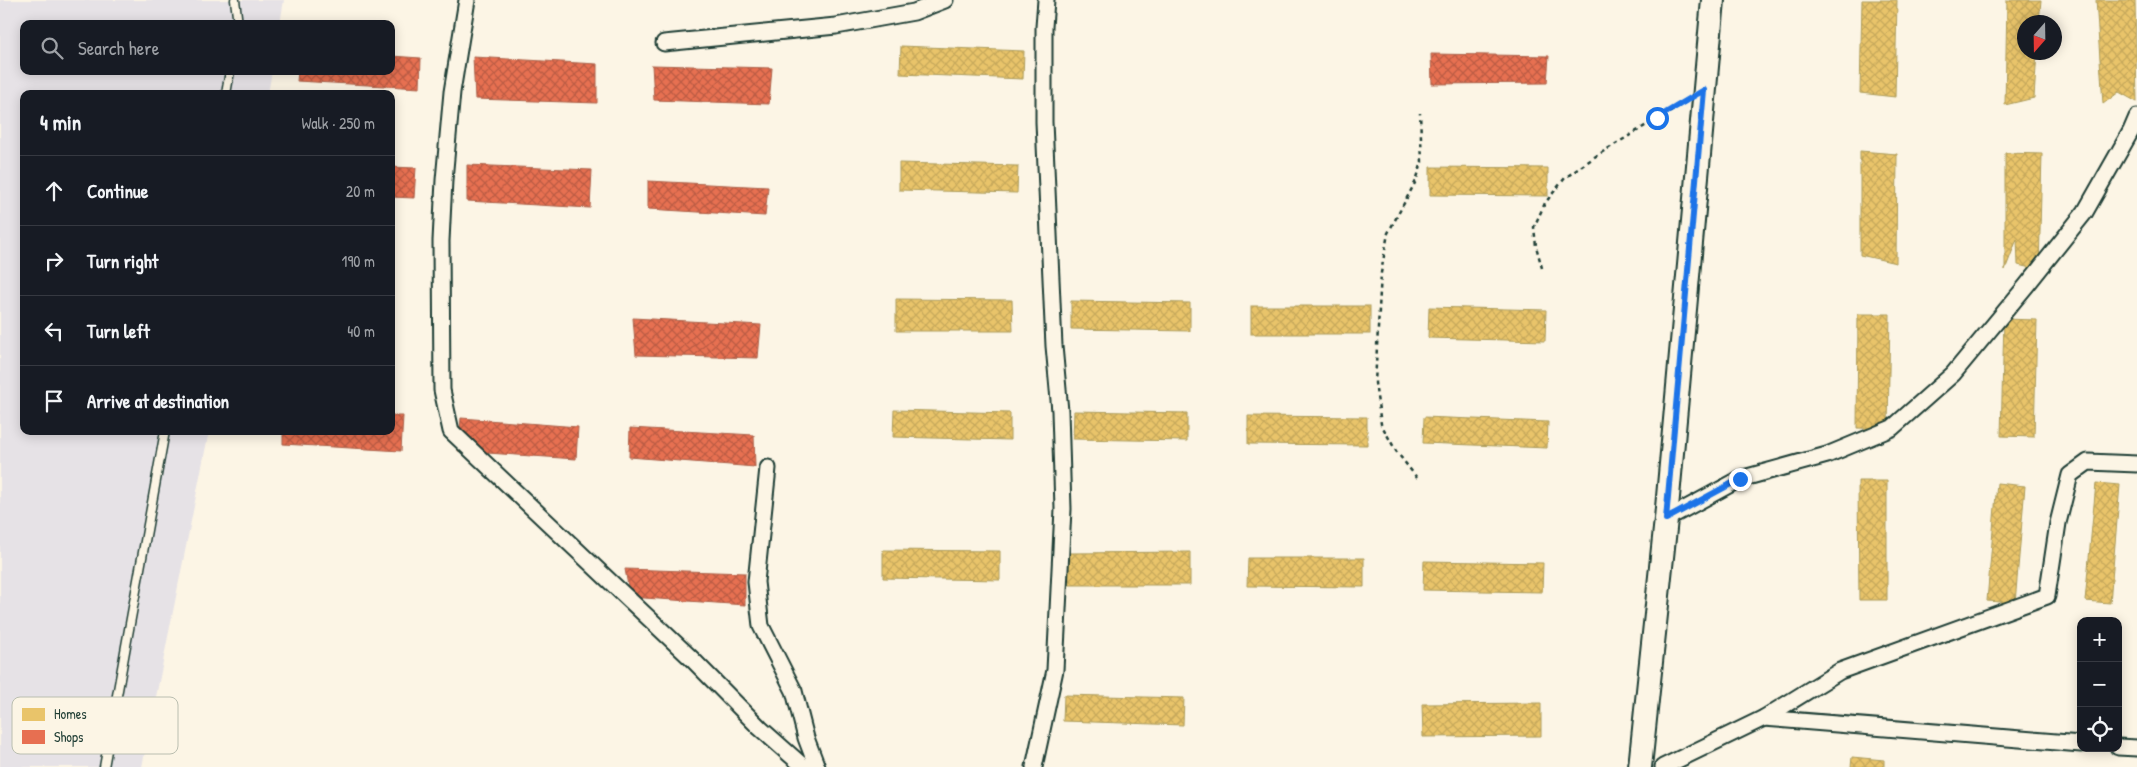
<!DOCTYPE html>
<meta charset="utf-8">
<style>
body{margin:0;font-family:"Patrick Hand",sans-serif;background:#242831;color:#f1f3f6}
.controls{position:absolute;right:15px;bottom:15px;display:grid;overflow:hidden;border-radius:10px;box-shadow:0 2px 12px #0003}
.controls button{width:45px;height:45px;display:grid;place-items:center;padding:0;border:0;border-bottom:1px solid #363941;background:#171b24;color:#f1f3f6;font:25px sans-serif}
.compass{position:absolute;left:2017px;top:15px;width:45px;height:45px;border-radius:50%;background:#171b24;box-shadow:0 2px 12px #0003;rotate:200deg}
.stop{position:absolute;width:15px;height:15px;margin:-11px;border:4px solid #1a73e8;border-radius:50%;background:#fff}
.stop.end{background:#1a73e8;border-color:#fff;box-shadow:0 1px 5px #0008}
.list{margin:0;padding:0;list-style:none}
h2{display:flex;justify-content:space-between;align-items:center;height:65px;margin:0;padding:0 20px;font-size:21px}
h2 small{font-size:16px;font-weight:400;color:#9ea1a6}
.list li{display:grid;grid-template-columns:32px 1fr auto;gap:15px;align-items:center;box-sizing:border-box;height:70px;padding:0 20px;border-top:1px solid #363941}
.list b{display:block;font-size:19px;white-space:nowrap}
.list em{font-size:16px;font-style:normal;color:#9ea1a6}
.icon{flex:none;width:28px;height:28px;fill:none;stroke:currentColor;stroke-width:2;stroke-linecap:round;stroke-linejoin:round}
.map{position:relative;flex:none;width:2137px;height:767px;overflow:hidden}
.search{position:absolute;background:#171b24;box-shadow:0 2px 12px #0003;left:20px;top:20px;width:375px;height:55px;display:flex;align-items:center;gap:12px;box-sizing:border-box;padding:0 18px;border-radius:10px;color:#9ea1a6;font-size:19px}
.panel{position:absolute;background:#171b24;box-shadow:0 2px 12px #0003;left:20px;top:90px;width:375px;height:345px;border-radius:10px}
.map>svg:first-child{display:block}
.built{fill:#e6e2e6}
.homes{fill:url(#homes-cross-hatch);stroke:#ac9c5a}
.shops{fill:url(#shops-cross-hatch);stroke:#ab6048}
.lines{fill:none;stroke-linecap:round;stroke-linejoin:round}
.lane-casing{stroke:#1f3d34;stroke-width:11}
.street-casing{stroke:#1f3d34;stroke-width:19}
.secondary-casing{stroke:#1f3d34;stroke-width:26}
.path{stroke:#1f3d34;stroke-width:2.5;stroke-dasharray:4 4;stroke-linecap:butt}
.lane{stroke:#fcf5e5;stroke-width:8}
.street{stroke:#fcf5e5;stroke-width:15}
.secondary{stroke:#fcf5e5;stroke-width:22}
.route{stroke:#1a73e8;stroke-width:6}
.key{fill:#fcf5e5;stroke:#babeb0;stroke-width:1}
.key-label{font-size:14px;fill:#1f3d34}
</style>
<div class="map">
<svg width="2137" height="767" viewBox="0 0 2137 767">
<defs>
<pattern id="homes-cross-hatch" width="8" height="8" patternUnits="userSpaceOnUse" patternTransform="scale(1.25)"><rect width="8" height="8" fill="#e9c46a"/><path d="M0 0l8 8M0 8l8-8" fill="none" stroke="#c7a95c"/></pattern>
<pattern id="shops-cross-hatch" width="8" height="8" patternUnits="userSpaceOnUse" patternTransform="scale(1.25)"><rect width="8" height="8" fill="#e76f51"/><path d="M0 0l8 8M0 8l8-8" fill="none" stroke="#bb5c44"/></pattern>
</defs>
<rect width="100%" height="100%" fill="#fcf5e5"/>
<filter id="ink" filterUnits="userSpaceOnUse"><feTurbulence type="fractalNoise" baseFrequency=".02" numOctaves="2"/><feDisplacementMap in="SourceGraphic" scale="10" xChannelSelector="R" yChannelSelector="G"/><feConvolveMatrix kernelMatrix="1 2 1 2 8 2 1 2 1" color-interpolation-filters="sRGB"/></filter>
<g filter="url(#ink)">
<path class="built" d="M 0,0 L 284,0 L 280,24 L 24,24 L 24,71 L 272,71 L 268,94 L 24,94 L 24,431 L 209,431 L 142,767 L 0,767 Z"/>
<g class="homes">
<path d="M 1862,0 L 1897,0 L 1895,97 L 1860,93 Z"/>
<path d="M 2007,0 L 2041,0 L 2039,22 L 2024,22 L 2024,52 L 2037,52 L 2034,98 L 2005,105 Z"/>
<path d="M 2096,0 L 2135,0 L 2137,102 L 2119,92 L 2103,104 Z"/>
<path d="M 901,46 L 1024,51 L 1023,79 L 900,74 Z"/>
<path d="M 1860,151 L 1897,154 L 1896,263 L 1860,255 Z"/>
<path d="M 2005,153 L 2042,154 L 2039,270 L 2018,265 L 2017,239 L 2005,270 Z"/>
<path d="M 899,163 L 1018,166 L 1017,193 L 899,190 Z"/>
<path d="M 1430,167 L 1548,168 L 1548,196 L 1430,195 Z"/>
<path d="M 896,299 L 1012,300 L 1013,331 L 896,331 Z"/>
<path d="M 1071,301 L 1190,303 L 1190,331 L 1071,329 Z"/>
<rect x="1251" y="306" width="119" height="28"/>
<path d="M 1429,307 L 1546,310 L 1545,341 L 1428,338 Z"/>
<path d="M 1858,314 L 1890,314 L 1888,429 L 1857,428 Z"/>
<path d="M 2004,319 L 2037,320 L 2034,437 L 2001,436 Z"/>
<path d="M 894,410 L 1010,413 L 1010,440 L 893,437 Z"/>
<path d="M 1074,411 L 1187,413 L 1187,441 L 1073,439 Z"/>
<path d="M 1248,416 L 1367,417 L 1367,445 L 1248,444 Z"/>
<path d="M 1424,417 L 1548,422 L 1547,448 L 1423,443 Z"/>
<path d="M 1858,481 L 1887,481 L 1887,600 L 1859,600 Z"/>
<path d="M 1997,483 L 2025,486 L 2015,603 L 1987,601 Z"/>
<path d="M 2096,483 L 2120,485 L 2110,603 L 2085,601 Z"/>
<path d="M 883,550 L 1000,551 L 1000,580 L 883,578 Z"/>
<path d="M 1190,552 L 1190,585 L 1069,585 L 1068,553 Z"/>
<path d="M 1248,558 L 1364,558 L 1364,587 L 1247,586 Z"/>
<path d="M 1424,561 L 1543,563 L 1542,592 L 1423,590 Z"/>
<path d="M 1064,695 L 1184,698 L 1183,725 L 1063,721 Z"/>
<path d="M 1541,703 L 1541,736 L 1423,737 L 1422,704 Z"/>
<path d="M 1852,757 L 1884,760 L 1884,767 L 1851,767 Z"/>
</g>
<g class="shops">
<path d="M 1431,54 L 1549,56 L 1547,83 L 1432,84 Z"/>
<path d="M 391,56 L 421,58 L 420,88 L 297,81 L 298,71 L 391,71 Z"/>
<path d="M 473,57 L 597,64 L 597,103 L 475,99 Z"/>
<path d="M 652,65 L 772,68 L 769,104 L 654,100 Z"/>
<path d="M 467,165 L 592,170 L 590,208 L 467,201 Z"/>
<path d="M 391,167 L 416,168 L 414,198 L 391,197 Z"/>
<path d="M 648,181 L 768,187 L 765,216 L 648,209 Z"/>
<path d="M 633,318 L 761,325 L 758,358 L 636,355 Z"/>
<path d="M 391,416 L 403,416 L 401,451 L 283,444 L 283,431 L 391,431 Z"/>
<path d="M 461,418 L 578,427 L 576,459 L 458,451 Z"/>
<path d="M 630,428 L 754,435 L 755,467 L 629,457 Z"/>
<path d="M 625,569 L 745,573 L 745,605 L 630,597 Z"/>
</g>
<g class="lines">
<g class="lane-casing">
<g id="lane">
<path d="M 235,0 L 238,24"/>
<path d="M 226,94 L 230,71"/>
<path d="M 104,767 L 165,431"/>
</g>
</g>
<g class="street-casing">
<g id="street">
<path d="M 467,0 L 452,92 L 444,180 L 441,241 L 442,390 L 451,431 L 693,660 L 760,728 L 804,767"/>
<path d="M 664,43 L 836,26 L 914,12 L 945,0"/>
<path d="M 768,468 L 756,582 L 761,626 L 794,691 L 806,738 L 817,767"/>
<path d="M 1666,519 L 1740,479 L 1827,455 L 1892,428 L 1953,374 L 2026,286 L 2085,212 L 2131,131 L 2137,117"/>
<path d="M 1764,718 L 2081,744"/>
<path d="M 2118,747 L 2137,748"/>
<path d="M 1034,767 L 1055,670 L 1063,509 L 1060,411 L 1054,346 L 1044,122 L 1044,27 L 1046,0"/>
<path d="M 1663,767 L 1764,718 L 1840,671 L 2047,596 L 2058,523 L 2070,475 L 2088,462 L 2137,464"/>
</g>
</g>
<g class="secondary-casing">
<path id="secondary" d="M 1640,767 L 1666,519 L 1713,0"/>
</g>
<g class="path">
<path d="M 1542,268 L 1536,246 L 1534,227 L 1545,203 L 1565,178 L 1596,156 L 1686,101"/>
<path d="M 1417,478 L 1396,451 L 1381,424 L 1375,383 L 1381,273 L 1388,233 L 1416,181 L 1422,162 L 1420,113"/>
</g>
<use href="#lane" class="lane"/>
<use href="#street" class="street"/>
<use href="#secondary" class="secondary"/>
</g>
</g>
<g class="lines" filter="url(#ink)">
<path class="route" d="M 1657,118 L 1704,90 L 1666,519 L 1740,479"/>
</g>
<rect x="12" y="697" width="166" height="57" rx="8" class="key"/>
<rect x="22" y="708" width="23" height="13" fill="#e9c46a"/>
<rect x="22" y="730" width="23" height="14" fill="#e76f51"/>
<g class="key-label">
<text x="54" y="719">Homes</text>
<text x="54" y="742">Shops</text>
</g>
</svg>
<div class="controls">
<button>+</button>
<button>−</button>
<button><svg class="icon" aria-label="locate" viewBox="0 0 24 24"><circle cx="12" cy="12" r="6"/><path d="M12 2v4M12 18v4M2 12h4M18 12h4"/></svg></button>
</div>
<svg class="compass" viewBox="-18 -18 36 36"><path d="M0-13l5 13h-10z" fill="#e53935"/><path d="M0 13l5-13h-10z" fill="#9ea1a6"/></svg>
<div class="stop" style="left:1657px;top:118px"></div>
<div class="stop end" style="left:1740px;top:479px"></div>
<div class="search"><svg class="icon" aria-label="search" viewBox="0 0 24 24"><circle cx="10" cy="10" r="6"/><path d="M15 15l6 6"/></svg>Search here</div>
<section class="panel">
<h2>4 min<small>Walk · 250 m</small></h2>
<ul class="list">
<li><svg class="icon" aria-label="ahead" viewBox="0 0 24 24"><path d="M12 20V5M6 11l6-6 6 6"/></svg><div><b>Continue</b></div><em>20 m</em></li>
<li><svg class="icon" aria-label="right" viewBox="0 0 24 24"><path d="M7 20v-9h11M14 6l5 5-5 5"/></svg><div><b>Turn right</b></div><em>190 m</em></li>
<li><svg class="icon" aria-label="left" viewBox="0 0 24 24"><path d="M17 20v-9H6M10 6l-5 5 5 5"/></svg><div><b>Turn left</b></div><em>40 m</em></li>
<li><svg class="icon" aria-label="arrive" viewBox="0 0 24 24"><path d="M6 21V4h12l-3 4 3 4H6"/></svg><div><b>Arrive at destination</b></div></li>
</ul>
</section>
</div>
